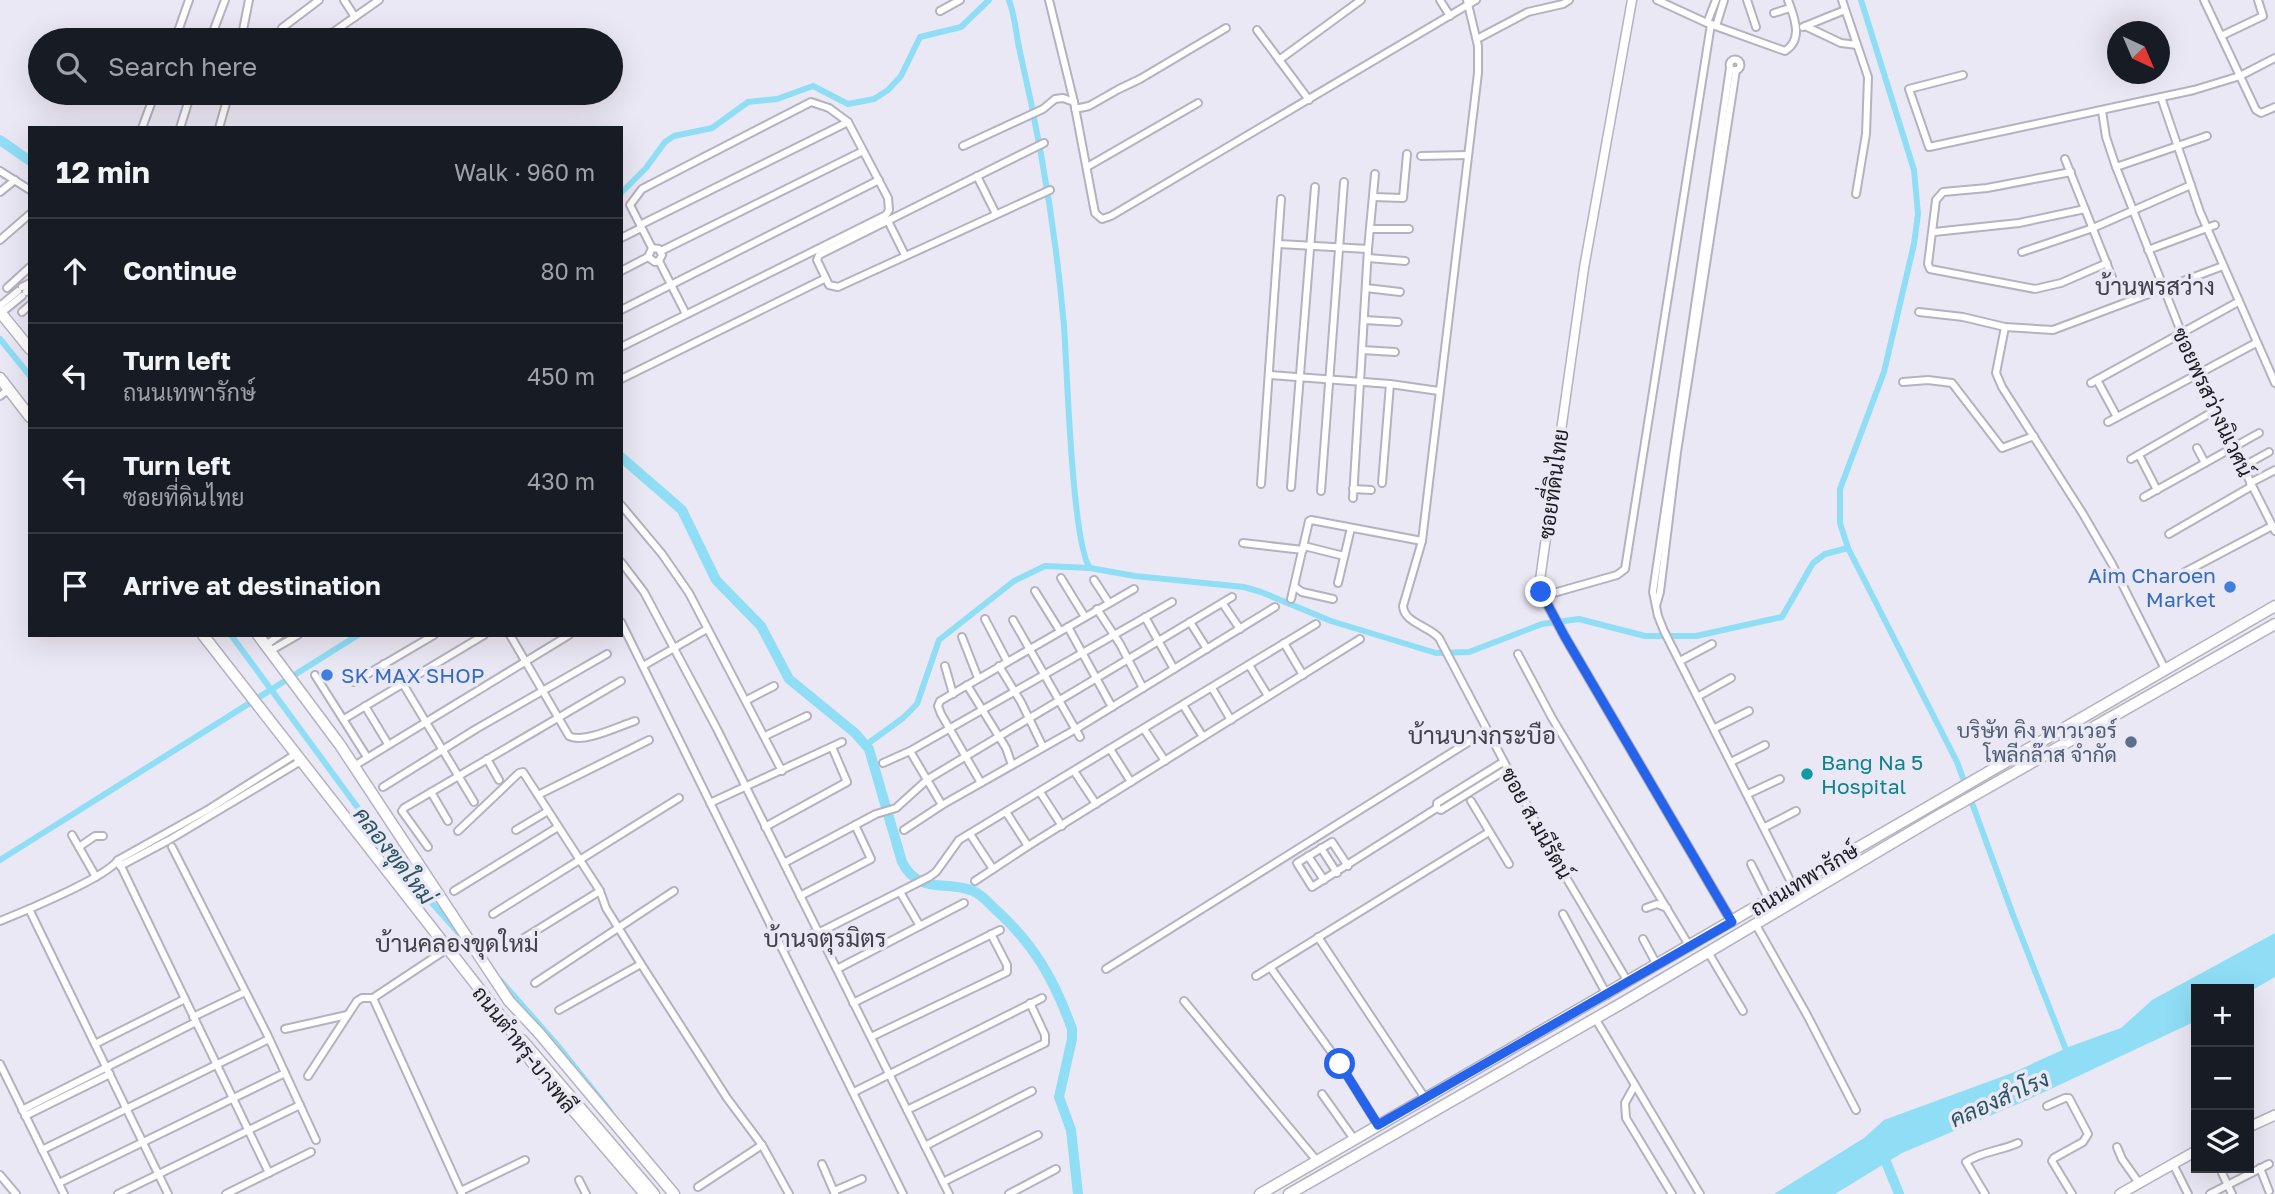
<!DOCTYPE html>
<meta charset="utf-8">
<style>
body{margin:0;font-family:"Golos Text",Sarabun,sans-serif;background:#20242c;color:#f1f3f6}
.controls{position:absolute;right:21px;bottom:21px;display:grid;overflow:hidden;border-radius:0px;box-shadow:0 7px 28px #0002}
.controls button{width:63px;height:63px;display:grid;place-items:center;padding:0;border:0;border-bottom:2px solid #363941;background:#171b24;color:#f1f3f6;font:35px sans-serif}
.compass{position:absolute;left:2107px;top:21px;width:63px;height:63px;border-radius:50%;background:#171b24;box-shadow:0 7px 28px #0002;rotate:136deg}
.stop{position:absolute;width:21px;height:21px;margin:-16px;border:5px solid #2563eb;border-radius:50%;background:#fff}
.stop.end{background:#2563eb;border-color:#fff;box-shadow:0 2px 7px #0008}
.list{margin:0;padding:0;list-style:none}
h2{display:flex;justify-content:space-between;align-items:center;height:91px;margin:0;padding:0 28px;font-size:30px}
h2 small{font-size:23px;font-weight:400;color:#9ea1a6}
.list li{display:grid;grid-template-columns:46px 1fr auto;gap:21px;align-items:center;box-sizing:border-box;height:105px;padding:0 28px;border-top:2px solid #363941}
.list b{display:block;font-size:26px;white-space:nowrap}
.list p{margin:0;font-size:23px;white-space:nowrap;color:#9ea1a6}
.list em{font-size:23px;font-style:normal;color:#9ea1a6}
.icon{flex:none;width:38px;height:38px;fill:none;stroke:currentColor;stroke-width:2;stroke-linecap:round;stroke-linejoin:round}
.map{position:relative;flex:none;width:2275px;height:1194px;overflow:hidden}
.search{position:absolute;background:#171b24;box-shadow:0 7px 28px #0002;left:28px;top:28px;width:595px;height:77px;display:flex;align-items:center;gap:18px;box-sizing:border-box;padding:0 24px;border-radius:38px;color:#9ea1a6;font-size:26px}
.panel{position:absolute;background:#171b24;box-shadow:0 7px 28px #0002;left:28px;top:126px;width:595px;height:511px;border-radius:0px}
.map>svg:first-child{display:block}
.water{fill:#8fdef6}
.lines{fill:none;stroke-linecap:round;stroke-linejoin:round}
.canal{stroke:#8fdef6;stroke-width:6}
.river{stroke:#8fdef6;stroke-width:10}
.minor-casing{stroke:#b5b2bf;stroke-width:10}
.tertiary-casing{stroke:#b5b2bf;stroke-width:11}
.secondary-casing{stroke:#b5b2bf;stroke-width:12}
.primary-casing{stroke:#b5b2bf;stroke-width:13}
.minor{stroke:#fff;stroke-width:6}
.tertiary{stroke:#fff;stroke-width:8}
.secondary{stroke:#fff;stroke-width:9}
.primary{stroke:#fff;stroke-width:10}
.route{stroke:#2563eb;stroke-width:9}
.shop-dot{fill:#3f7fe0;stroke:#ebe8f5;stroke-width:2.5}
.service-dot{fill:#5c6f8a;stroke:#ebe8f5;stroke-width:2.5}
.culture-dot{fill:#0f9aa8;stroke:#ebe8f5;stroke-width:2.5}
.labels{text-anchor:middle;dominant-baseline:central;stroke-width:7;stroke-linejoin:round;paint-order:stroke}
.street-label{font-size:21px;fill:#1c1b1f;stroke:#ebe8f5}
.shop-label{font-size:21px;fill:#366cbe;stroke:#ebe8f5;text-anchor:end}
.service-label{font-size:21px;fill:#4e5e75;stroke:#ebe8f5;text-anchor:end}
.culture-label{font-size:21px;fill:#0d838f;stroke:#ebe8f5;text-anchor:start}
.water-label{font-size:23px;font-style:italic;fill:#275562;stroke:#ebe8f5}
.quarter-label{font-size:24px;fill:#43404a;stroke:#ebe8f5}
</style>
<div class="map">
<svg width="2275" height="1194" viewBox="0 0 2275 1194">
<rect width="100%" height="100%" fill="#ebe8f5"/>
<path class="water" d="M 2275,933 L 2275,977 L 2249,992 L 2249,989 L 2196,989 L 2196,1021 L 2025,1101 L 1902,1153 L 1835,1194 L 1774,1194 L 1864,1138 L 1884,1120 L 2012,1073 L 2071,1046 L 2121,1028 L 2152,1000 Z"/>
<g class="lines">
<g class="canal">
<path d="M 1009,0 C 1015,16 1016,35 1020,52 C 1041,143 1056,233 1064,326 C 1067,366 1072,545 1090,568 L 1135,576 L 1244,587 L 1261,592 L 1331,621 L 1436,653 L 1469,652 L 1542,624 L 1579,619 L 1645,636 L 1696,636 L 1782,617 L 1813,563 L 1825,554 L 1848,548"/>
<path d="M 1861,0 L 1914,170 L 1918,214 L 1914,244 L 1884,372 L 1840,489 L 1840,523 L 1848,548 L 1957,762 L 2013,915 L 2068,1055"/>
<path d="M 621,193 L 646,168 L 665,142 L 674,136 L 712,128 L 748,102 L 777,99 L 813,86 L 848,104 L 874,99 L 888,90 L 901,76 L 920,37 L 961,27 L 989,0"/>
<path d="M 0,339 L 30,376"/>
<path d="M 231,635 L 408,876 L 463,938"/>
<path d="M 866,745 L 903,718 L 917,704 L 939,640 L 1014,581 L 1045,566 L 1090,568"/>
<path d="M 0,860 L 358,635"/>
<path d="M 500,980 L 559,1047 L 610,1111"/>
</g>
<g class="river">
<path d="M 0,140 L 30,161"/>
<path d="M 621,457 L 682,510 L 716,580 L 761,626 L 789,679 L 855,733 L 869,749 L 902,862 C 919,895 945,880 973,891 C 981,894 988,902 994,908 C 1034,944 1054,979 1072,1029 L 1072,1039 L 1059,1097 L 1071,1130 L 1078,1194"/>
<path d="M 1882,1152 L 1899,1194"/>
</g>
<g class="minor-casing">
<g id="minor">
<path d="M 344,0 L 355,17"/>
<path d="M 1049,0 L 1074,102 L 1095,213 L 1102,219 L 1111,216 L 1476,0"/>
<path d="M 1440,0 L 1450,16"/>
<path d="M 1467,0 L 1478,46 L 1478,73 L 1422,541 L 1403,606 C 1404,623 1429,626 1439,638 L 1554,857 L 1628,982"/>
<path d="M 1657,0 L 1707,23 L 1785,51 C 1804,39 1794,17 1788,0"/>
<path d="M 1747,0 L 1756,27"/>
<path d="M 1842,0 L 1868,77 L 1866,134 L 1856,194"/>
<path d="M 2204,0 L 2256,110 L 2261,113 L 2275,107"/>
<path d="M 940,11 L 960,0"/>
<path d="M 1774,13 L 1790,8"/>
<path d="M 1707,23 L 1716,0"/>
<path d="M 1716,26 L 1724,0"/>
<path d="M 1805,26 L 1841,43 L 1857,45"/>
<path d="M 1803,27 L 1845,10"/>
<path d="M 282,28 L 319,0"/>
<path d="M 1257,30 L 1309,100"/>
<path d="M 2221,36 L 2263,16 L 2258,0"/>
<path d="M 1477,39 L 1528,12 L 1563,4 L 1569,0"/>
<path d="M 175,40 L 189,0"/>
<path d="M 210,40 L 225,0"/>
<path d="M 241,40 L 249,0"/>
<path d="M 322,40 L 379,0"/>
<circle cx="1735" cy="65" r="5.5"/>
<path d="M 1279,60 L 1361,0"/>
<path d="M 1730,68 L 1653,592 L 1658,616 L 1664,631 L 1793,886"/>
<path d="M 1963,75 L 1909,89 L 1929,147 L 2194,90 L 2240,76 L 2275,58"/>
<path d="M 2161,97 L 2200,212 L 2275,383"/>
<path d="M 1075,109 L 1089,106 L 1119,89 L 1140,79 L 1226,28"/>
<path d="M 2102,111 L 2106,137 L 2116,167 L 2204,390 L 2275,531"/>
<path d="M 142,128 L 155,93"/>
<path d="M 180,128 L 191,93"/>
<path d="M 219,128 L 229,93"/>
<path d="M 1044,143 L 819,255 L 817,260 L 829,285 L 838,287 L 1050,190"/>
<path d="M 963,146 L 1043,109 L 1055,99 L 1063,98 L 1074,102"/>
<path d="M 1421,156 L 1468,155"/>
<path d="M 2065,159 L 2112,277"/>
<path d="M 1087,167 L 1198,103"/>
<path d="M 2116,167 L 2207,136"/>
<path d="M 0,171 L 30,190"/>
<path d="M 2071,172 L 1987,188 L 1943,192 L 1936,200 L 1928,264 L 1930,269 L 2035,289 L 2061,283 L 2107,263"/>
<path d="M 977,176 L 996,214"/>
<path d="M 0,192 L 15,180"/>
<path d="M 1373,197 L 1403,198 L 1407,154"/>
<path d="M 888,221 L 905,255"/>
<path d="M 640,225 L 848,122"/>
<path d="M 1370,229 L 1409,229"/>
<path d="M 1934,232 L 2019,223 L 2085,209"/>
<path d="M 621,238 L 641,228"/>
<path d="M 0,240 L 30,214"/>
<path d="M 1279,244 L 1368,249"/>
<path d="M 2148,250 L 2215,225"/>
<path d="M 661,251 L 863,151"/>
<path d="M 2022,252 L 2093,228 L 2191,185"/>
<path d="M 1368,258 L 1405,261"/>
<path d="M 659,261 L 655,262 L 648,257 L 652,248 L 659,249 L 662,255 L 659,261 L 686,314"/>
<path d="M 621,271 L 648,257"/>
<path d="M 22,287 L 30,283"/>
<path d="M 7,288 L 30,267"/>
<path d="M 1366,288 L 1400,292"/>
<path d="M 26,292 L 30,289"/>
<path d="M 0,306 L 18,291"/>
<path d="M 621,310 L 879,180"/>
<path d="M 22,312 L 30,305"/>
<path d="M 1919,312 L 1963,317 L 2005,327 L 2053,330 L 2223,266"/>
<path d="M 1,313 L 22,296"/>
<path d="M 1364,320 L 1398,322"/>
<path d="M 2005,327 L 1996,373 L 2002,387 L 2083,514 L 2112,564 L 2165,669"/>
<path d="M 621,347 L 886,215 L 889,210 L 888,198 L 848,122 L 829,108 L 811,102 L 642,189 L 630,205 L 652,248"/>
<path d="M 1362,350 L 1395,352"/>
<path d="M 1270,375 L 1390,384 L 1439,391"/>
<path d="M 621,379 L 824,279"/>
<path d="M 2097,380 L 2117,417"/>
<path d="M 1903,382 L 1928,380 L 1952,383 L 2002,448 L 2034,436"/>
<path d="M 2091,383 L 2238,302"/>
<path d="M 0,396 L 9,389"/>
<path d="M 2108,422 L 2256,343"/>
<path d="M 2197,448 L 2205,463"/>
<path d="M 2139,455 L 2157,490"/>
<path d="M 2131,459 L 2214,411"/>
<path d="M 2242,467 L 2269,452"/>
<path d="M 1382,483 L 1390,384"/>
<path d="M 2250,483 L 2275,470"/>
<path d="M 1261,484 L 1281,199"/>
<path d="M 1291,487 L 1315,187"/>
<path d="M 1353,489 L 1371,490"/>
<path d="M 1321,491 L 1344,182"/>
<path d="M 2144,497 L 2259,433"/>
<path d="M 1353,498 L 1368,249 L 1375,174"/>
<path d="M 621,505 L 662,554 L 689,593 L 782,771"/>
<path d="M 2169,534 L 2252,486"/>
<path d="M 1243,543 L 1303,550"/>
<path d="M 1304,546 L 1344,556"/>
<path d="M 621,562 L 644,592 L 717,729 L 949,1194"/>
<path d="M 2185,572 L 2272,526"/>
<path d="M 1061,578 L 1085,617"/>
<path d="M 1094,580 L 1109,603"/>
<path d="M 1338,583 L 1351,528"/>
<path d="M 1295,587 L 1302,592 L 1333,599"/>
<path d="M 1035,591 L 1060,631"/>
<path d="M 1543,596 L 1617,575 L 1625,569 L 1711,24"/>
<path d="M 1291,599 L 1309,521 L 1311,520 L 1422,541"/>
<path d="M 1223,604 L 1240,629"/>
<path d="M 1656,606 L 1660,592 L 1677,452 L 1736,70"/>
<path d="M 1097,609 L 1120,644 L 1143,688"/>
<path d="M 1145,617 L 1174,669"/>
<path d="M 985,619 L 1007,661"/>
<path d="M 1013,620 L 1080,737"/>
<path d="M 621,622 L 903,1194"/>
<path d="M 1190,622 L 1207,649"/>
<path d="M 1068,627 L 1112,707"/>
<path d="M 510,635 L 569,736 C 583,744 619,726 635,721"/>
<path d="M 962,637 L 978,678"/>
<path d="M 1284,643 L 1303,675"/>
<path d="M 266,645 L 280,635"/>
<path d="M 270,651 L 298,635"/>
<path d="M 1518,654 L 1552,718 L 1690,947"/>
<path d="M 1680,661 L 1712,644"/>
<path d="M 384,664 L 399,686"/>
<path d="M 1249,665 L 1268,696"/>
<path d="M 643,666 L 707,629"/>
<path d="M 945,666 L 953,694"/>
<path d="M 999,666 L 1021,702 L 1043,747"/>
<path d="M 315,675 L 367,757"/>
<path d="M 354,682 L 434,635"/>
<path d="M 403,684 L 474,802"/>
<path d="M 967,685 L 1006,748 L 1012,765"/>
<path d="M 1212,688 L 1231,720"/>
<path d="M 1699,696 L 1731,678"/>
<path d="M 747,700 L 774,686"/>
<path d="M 1183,705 L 1203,737"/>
<path d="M 365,706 L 388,744"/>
<path d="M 344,719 L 484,635"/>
<path d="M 1715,728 L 1749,711"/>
<path d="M 1144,729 L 1165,761"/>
<path d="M 765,736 L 807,716"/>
<path d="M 1110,749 L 1131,782"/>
<path d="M 910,751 L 942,805"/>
<path d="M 487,759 L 499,780"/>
<path d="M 1503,762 L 1437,803 L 1437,808 L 1441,810 L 1507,769"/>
<path d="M 1731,762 L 1765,745"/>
<path d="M 883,763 L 910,751 L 1172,602"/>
<path d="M 354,766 L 569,635"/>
<path d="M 1074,771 L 1096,804"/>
<path d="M 981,783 L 941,714 L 938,706 L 940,701 L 1134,589"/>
<path d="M 383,787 L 476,729 L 607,654"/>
<path d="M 431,792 L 448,821"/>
<path d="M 1040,792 L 1062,826"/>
<path d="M 1748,794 L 1780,779"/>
<path d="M 538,795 L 649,740"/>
<path d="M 1471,801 L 1509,864"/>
<path d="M 710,803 L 842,742"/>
<path d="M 1006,812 L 1028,846"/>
<path d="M 765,827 L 847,782 L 832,747"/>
<path d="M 1765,827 L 1796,811"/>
<path d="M 516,830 L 548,811"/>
<path d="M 904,830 L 942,805 L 1076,729 L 1275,607"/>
<path d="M 458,831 L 519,773 L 523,772 L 600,891 L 606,908 L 641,964 L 727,1098 L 762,1145 L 789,1194"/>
<path d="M 970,834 L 993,869"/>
<path d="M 72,835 L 96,877"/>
<path d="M 79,847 L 95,836 L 103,836"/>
<path d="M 172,847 L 267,1034 L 316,1140"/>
<path d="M 428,847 L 402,811 L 404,808 L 621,681"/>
<path d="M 1321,848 L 1337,873"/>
<path d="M 1308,856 L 1324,880"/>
<path d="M 118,860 L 269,1173"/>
<path d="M 784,863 L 876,814 L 896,808 L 928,779 L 1232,597"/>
<path d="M 1751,864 L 1769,900"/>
<path d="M 120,866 L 169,840 L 301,761"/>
<path d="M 1348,866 L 1332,842 L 1297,863 L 1312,887 L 1437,808"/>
<path d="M 975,881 L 1028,846 L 1360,639"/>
<path d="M 454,891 L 558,827"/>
<path d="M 900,892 L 920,926"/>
<path d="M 800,896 L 871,859 L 855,825"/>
<path d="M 1646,908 L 1657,904 L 1667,908"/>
<path d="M 29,909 L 168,1194"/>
<path d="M 493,914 L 679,798"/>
<path d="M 1563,914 L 1607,995"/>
<path d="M 0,921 C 23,912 107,877 118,860 L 209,809 L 296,754"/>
<path d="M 1756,925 L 1807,1015 L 1856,1110"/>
<path d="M 818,933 L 929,877 L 936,872 L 959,840 L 1316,624"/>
<path d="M 1318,937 L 1425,1098"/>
<path d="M 1643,939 L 1657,965"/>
<path d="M 508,948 L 600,891"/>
<path d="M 447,949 L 373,998 L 462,1194"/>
<path d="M 783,949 L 818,931"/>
<path d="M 1708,952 L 1743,1011"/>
<path d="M 1270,967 L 1340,1064 L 1378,1125"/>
<path d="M 837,969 L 964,903"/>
<path d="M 1106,969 L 1486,731"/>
<path d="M 1256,976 L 1489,832"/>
<path d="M 535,983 L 674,891"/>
<path d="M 1184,1001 L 1317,1161"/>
<path d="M 853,1003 L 1000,930"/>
<path d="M 559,1010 L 641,964"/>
<path d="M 193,1017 L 245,992"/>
<path d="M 1595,1018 L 1700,1194"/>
<path d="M 285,1029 L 347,1015"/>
<path d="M 871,1037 L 1007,972 L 1007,965 L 991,934"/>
<path d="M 95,1044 L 185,999"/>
<path d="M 0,1064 L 64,1194"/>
<path d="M 308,1076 L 357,1001 L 362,998 L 373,998"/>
<path d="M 1635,1085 L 1625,1103 L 1626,1118 L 1672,1194"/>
<path d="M 854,1092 L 1042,998"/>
<path d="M 1322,1094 L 1354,1139"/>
<path d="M 2047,1106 L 2065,1098 L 2069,1098 L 2088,1134 L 2083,1142 L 2054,1158 L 2052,1161 L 2072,1194"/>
<path d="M 22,1110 L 196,1022"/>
<path d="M 907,1110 L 1045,1043 L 1045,1035 L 1030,1003"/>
<path d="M 25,1116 L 110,1074"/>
<path d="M 925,1146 L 1032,1091"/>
<path d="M 2117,1147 L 2122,1159 L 2139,1183"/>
<path d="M 42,1150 L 269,1039"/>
<path d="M 822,1164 L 835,1194"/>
<path d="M 2173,1164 L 2188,1194"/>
<path d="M 2260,1168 L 2269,1191"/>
<path d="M 2222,1173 L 2232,1194"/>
<path d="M 0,1175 L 16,1194"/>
<path d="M 579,1180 L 586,1194"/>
<path d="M 943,1182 L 1038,1135"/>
<path d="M 59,1183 L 285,1073"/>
<path d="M 698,1187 L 762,1145"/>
<path d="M 461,1191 L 525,1160"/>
<path d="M 834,1191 L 862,1179"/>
<path d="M 118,1194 L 300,1105"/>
<path d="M 226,1194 L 311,1152"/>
<path d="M 1009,1194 L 1056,1169"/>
<path d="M 1985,1194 L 1966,1162 C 1982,1151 2001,1151 2018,1143"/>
<path d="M 2210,1194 L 2269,1164"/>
</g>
</g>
<g class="tertiary-casing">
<path id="tertiary" d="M 1632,0 L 1584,268 L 1540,580 L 1543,596 L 1565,637 L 1732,922"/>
</g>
<g class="secondary-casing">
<g id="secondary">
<path d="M 2249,1127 L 2275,1115"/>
<path d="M 2120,1194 L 2196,1151"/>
</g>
</g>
<g class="primary-casing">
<g id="primary">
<path d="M 0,312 L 30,349"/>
<path d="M 0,378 L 30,417"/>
<path d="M 203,635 L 506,1023 L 531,1061 L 645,1194"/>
<path d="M 258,635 L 340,745 L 509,1001 L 539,1033 L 674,1194"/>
<path d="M 522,1040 L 654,1194"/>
<path d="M 1260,1194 L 2275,606"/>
<path d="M 1289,1194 L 1624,1002 L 1936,817 L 2275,624"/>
</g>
</g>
<use href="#minor" class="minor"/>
<use href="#tertiary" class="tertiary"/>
<use href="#secondary" class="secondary"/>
<use href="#primary" class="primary"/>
</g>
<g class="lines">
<path class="route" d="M 1340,1064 L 1378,1125 L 1732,922 L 1565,637 L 1541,592"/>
</g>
<g class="shop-dot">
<circle cx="2230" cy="587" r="7"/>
<circle cx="327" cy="675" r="7"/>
</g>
<circle class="service-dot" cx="2131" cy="742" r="7"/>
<circle class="culture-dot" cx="1807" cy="774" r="7"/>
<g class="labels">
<g class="street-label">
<text transform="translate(2213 402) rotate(65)">ซอยพรสว่างนิเวศน์</text>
<text transform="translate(1553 484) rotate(-82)">ซอยที่ดินไทย</text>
<text transform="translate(1537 823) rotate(61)">ซอย ส.มนีรัตน์</text>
<text transform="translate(1804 879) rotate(-31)">ถนนเทพารักษ์</text>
<text transform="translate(525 1049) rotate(52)">ถนนตำหรุ-บางพลี</text>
</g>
<g class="shop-label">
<text x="2216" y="575">Aim Charoen<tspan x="2216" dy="24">Market</tspan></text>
<text x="341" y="675" text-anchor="start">SK MAX SHOP</text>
</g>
<g class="service-label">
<text x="2117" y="730">บริษัท คิง พาวเวอร์<tspan x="2117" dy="24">โพลีกล๊าส จำกัด</tspan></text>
</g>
<g class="culture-label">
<text x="1821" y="762">Bang Na 5<tspan x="1821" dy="24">Hospital</tspan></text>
</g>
<g class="water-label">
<text transform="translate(395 855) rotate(52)">คลองขุดใหม่</text>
<text transform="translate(1999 1098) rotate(-24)">คลองสำโรง</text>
</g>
<g class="quarter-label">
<text x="2155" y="285">บ้านพรสว่าง</text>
<text x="1482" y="734">บ้านบางกระบือ</text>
<text x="825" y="937">บ้านจตุรมิตร</text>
<text x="457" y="942">บ้านคลองขุดใหม่</text>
</g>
</g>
</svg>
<div class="controls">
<button>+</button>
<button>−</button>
<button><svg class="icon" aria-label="layers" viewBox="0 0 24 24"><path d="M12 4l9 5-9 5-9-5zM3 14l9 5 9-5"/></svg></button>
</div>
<svg class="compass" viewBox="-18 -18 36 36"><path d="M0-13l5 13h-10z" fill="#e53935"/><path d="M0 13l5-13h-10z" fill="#9ea1a6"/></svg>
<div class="stop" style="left:1340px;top:1064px"></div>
<div class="stop end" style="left:1541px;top:592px"></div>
<div class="search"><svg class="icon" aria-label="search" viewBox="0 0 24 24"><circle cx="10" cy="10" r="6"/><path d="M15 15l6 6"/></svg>Search here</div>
<section class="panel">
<h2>12 min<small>Walk · 960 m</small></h2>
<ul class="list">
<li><svg class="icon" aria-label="ahead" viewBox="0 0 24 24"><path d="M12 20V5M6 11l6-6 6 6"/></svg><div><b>Continue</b></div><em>80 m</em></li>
<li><svg class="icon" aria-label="left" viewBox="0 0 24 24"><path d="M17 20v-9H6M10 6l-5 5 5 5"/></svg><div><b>Turn left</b><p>ถนนเทพารักษ์</p></div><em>450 m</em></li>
<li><svg class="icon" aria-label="left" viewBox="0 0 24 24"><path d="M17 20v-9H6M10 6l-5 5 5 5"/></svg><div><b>Turn left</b><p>ซอยที่ดินไทย</p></div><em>430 m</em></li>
<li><svg class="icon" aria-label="arrive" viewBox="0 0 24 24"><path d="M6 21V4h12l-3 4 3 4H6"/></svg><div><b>Arrive at destination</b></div></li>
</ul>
</section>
</div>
